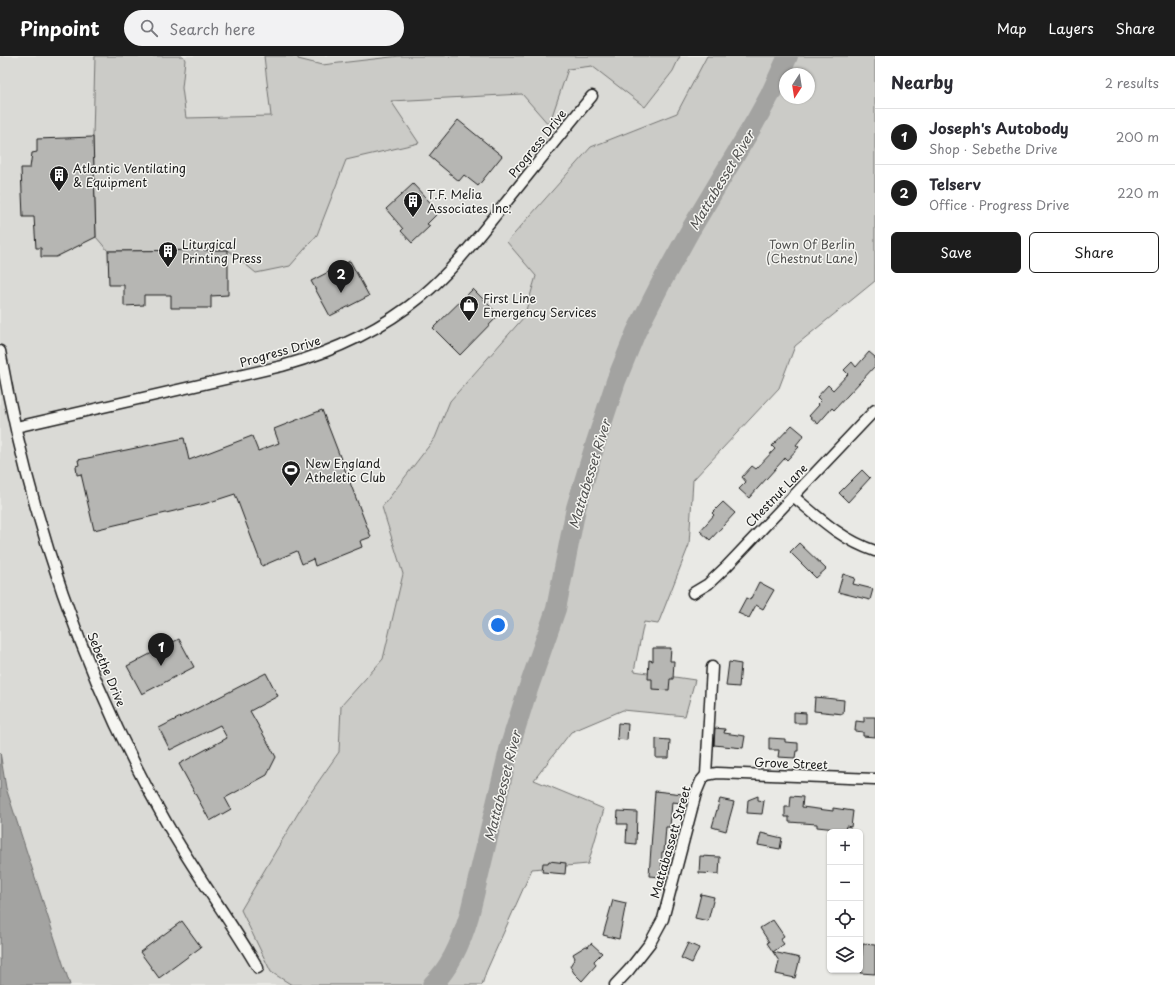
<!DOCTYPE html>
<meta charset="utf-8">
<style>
body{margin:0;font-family:"Playpen Sans",sans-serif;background:#f2f2f3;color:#2b2b33}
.controls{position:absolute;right:12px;bottom:12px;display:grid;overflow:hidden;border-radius:6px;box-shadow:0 1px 3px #0004}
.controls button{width:36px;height:36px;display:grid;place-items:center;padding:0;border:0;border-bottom:1px solid #e1e1e2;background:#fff;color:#2b2b33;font:20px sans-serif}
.compass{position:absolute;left:779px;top:12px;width:36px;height:36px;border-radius:50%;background:#fff;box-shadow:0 1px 3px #0004;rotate:192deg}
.you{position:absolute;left:498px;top:569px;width:14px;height:14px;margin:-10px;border:3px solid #fff;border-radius:50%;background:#1a73e8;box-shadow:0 0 0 6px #1a73e833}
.badge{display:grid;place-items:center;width:26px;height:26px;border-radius:50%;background:#1c1c1c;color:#fff;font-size:13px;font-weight:700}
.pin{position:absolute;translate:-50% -33px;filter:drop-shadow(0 1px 2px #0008)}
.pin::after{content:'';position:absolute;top:21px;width:14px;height:12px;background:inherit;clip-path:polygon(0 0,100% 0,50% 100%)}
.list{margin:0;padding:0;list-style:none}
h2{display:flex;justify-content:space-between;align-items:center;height:52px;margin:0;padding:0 16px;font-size:17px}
h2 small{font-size:13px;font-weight:400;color:#7c7c81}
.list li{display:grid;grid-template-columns:26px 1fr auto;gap:12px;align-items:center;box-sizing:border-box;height:56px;padding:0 16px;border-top:1px solid #e1e1e2}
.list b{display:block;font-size:15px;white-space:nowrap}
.list p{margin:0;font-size:13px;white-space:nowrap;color:#7c7c81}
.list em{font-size:13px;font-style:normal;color:#7c7c81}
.actions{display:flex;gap:8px;padding:12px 16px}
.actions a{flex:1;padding:9px 0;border:1px solid #1c1c1c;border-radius:6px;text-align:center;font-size:14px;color:#1c1c1c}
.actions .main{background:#1c1c1c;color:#fff}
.icon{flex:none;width:22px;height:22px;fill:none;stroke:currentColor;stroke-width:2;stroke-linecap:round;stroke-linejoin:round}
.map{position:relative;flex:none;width:875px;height:929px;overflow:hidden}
header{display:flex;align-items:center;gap:24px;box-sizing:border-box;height:56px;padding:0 20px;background:#1c1c1c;color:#fff}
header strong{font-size:19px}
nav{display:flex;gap:22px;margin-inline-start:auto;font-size:14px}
.search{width:280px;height:36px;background:#f2f2f3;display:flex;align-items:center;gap:10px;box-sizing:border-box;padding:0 14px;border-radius:22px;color:#7c7c81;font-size:15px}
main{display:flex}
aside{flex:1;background:#fff}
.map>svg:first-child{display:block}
.built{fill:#dadad6}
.green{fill:#cbcbc7;stroke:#747472;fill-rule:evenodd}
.water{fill:#a3a3a1;stroke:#6d6d6c}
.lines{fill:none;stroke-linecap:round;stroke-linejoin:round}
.river{stroke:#a3a3a1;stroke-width:20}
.building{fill:#b6b6b3;stroke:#1c1c1c}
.minor-casing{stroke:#1c1c1c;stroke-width:13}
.minor{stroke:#f6f6f2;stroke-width:10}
.labels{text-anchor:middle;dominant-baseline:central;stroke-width:3;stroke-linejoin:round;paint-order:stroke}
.street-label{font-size:12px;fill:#1c1c1c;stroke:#f6f6f2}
.poi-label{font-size:12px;fill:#1c1c1c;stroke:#f6f6f2;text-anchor:start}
.park-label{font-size:12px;fill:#51514f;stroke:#f6f6f2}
.water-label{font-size:13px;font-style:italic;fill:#525251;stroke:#f6f6f2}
</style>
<header>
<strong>Pinpoint</strong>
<div class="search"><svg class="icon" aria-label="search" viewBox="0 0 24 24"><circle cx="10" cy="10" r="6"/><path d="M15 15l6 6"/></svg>Search here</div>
<nav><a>Map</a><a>Layers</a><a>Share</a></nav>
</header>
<main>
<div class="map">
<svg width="875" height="929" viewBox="0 0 875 929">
<rect width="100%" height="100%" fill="#e9e9e5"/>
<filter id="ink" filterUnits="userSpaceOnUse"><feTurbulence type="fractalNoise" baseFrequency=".025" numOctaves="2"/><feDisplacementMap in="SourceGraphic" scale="8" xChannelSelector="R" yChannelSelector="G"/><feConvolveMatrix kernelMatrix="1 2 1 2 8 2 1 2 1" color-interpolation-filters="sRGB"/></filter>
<g filter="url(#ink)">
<path class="built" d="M 0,0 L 707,0 L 677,57 L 591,91 L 507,185 L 536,220 L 524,261 L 450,345 L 435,382 L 382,451 L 403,518 L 383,603 L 341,650 L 339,696 L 307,742 L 271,916 L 292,929 L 70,929 L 6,732 L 0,696 Z"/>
<g class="green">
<path d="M 95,0 L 183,0 L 185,4 L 182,32 L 186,62 L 271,60 L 264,0 L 298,0 L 298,3 L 322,9 L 400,0 L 680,0 L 673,15 L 645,51 L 592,10 L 568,13 L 549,69 L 522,38 L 391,45 L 419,87 L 346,104 L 317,179 L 290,210 L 256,217 L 228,194 L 108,195 L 96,181 L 93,81 Z"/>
<path d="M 707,0 L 875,0 L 875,225 L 795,290 L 779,332 L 693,424 L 689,489 L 658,568 L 644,566 L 634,615 L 695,624 L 685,660 L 623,654 L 571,676 L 534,724 L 604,753 L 588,808 L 532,813 L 486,916 L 482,929 L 292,929 L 271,916 L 241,854 L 307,742 L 339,696 L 341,650 L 383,603 L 403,518 L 382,451 L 435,382 L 450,345 L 524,261 L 536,220 L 507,186 L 591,91 L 677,57 ZM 785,18 L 809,18 L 809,42 L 785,42 Z"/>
</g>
<path class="water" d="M 0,696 L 6,732 L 70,929 L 0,929 Z"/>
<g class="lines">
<path class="river" d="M 432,929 C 451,911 462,884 469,860 L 510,690 L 525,642 L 556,553 L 576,452 L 596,386 L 616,325 L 636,276 L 661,227 L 691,173 L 755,66 L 770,39 L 788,0"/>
</g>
<g class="building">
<path d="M 458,64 L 502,100 L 478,130 L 464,119 L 459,125 L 429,100 Z"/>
<path d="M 93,81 L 96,181 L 56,201 L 41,201 L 41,192 L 36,192 L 34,161 L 23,161 L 21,112 L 30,112 L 32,97 L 37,96 L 37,83 Z"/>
<path d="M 413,128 L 439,156 L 427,168 L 430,170 L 412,187 L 401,175 L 403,173 L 386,153 Z"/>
<path d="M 228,194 L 228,239 L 211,240 L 211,252 L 171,252 L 171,239 L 144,239 L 144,249 L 124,250 L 124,229 L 109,229 L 108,195 Z"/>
<path d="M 350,205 L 369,240 L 330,260 L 311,225 Z"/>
<path d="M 473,233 L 499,259 L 460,299 L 433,272 Z"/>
<path d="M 869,296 L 875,301 L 875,310 L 834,354 L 832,352 L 818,368 L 809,360 L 819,349 L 818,348 L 821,345 L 817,341 L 828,329 L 833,334 L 848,318 L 844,314 L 852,306 L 856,311 Z"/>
<path d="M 322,354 L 371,481 L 360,485 L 362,491 L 315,510 L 313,503 L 302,508 L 297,495 L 262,510 L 235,438 L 204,448 L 94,474 L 81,418 L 77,419 L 76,410 L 79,409 L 78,404 L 184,382 L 189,404 L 252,380 L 258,395 L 279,387 L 274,373 Z"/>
<path d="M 792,369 L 804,379 L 796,389 L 799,391 L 787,404 L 785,402 L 749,442 L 739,433 L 746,426 L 742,421 L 752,410 L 756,413 L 775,393 L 772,390 Z"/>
<path d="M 862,414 L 870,422 L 848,446 L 839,437 Z"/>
<path d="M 723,446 L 735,457 L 710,484 L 700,475 L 714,459 L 712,457 Z"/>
<path d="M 799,487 L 826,513 L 816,522 L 790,496 Z"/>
<path d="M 843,518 L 855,522 L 853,528 L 873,533 L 870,544 L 838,536 Z"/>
<path d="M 759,526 L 774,534 L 763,553 L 756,549 L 749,562 L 738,557 L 746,542 L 750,544 Z"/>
<path d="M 179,583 L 194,611 L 142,638 L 127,610 Z"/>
<path d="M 653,592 L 671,592 L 670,605 L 674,605 L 673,623 L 670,623 L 669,634 L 652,633 L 652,623 L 648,623 L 649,604 L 653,605 Z"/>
<path d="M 729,606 L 741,608 L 739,631 L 726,630 Z"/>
<path d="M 266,617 L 278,640 L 250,655 L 276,701 L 267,719 L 225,742 L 231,753 L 210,765 L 179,708 L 227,682 L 220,669 L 170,694 L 159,672 Z"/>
<path d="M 815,641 L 844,644 L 843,658 L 814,655 Z"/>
<path d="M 794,656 L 806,657 L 806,667 L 794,667 Z"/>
<path d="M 864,661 L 875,661 L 875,681 L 863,680 L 863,676 L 855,675 L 856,665 L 864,666 Z"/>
<path d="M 618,667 L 628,668 L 627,684 L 617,683 Z"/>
<path d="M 715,672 L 725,673 L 724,677 L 745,680 L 743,692 L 714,689 Z"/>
<path d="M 769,682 L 785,683 L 785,686 L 798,687 L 798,695 L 796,695 L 795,702 L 778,701 L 779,694 L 769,694 Z"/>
<path d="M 656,683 L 670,684 L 669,702 L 656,702 Z"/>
<path d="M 655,735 L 683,738 L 682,747 L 672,746 L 670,771 L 666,771 L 664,796 L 662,796 L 661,821 L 649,820 Z"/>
<path d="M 758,740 L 758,744 L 764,745 L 762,758 L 747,757 L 748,744 Z"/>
<path d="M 791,740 L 803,741 L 802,751 L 833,755 L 833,752 L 853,755 L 851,771 L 846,770 L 845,774 L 817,771 L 817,768 L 789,766 L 789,761 L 785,761 L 785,751 L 790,751 Z"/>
<path d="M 720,743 L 734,746 L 726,775 L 712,771 Z"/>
<path d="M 618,755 L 637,756 L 636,788 L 626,787 L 627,768 L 617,768 Z"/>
<path d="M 761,777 L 782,782 L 780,793 L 758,789 Z"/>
<path d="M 700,800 L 720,801 L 719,818 L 699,817 Z"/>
<path d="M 549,805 L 566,807 L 565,818 L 542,816 L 543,807 L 548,807 Z"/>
<path d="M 701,838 L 714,841 L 708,865 L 695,862 Z"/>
<path d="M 613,844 L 626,847 L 619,883 L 603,879 Z"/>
<path d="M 773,864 L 784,880 L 780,883 L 784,888 L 773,896 L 767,887 L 769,886 L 760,872 Z"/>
<path d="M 182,865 L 201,891 L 159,922 L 140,896 Z"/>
<path d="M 591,887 L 602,897 L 594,905 L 596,909 L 582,925 L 574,917 L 570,910 L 575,902 L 573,898 L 586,890 L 588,891 Z"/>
<path d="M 688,887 L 699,892 L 692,907 L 681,902 Z"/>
<path d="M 863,888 L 875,889 L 875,918 L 860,917 Z"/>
<path d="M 773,896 L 800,902 L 795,922 L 776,918 L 779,905 Z"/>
</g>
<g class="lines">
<g class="minor-casing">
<g id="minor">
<path d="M 0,295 C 29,458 83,621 166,766 C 194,816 229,862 258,912"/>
<path d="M 16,371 L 282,310 C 332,296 381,274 422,240 C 453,214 477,182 503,150 C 533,113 562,76 592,40"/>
<path d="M 793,440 C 819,462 842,484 875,495"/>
<path d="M 693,537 L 708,528 L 726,511 L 875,354"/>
<path d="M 706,719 L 717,717 L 875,723"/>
<path d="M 615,929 L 629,914 L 650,887 L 663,863 L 696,737 L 701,725 L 706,719 L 712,611"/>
</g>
</g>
<use href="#minor" class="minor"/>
</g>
</g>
<defs>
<g id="building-pin" transform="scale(1)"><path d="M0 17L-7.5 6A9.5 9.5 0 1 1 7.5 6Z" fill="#1c1c1c" stroke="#f6f6f2"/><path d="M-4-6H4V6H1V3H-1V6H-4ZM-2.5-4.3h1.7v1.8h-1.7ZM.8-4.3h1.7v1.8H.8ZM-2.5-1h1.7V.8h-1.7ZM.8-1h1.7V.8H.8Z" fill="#fff"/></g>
<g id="shop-pin" transform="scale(1)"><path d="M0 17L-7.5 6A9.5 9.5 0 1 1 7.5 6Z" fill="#1c1c1c" stroke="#f6f6f2"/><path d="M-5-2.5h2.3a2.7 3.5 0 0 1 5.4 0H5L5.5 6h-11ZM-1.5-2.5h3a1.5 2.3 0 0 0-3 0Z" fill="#fff"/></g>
<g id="stadium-pin" transform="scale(1)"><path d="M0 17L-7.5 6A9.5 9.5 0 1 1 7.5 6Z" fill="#1c1c1c" stroke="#f6f6f2"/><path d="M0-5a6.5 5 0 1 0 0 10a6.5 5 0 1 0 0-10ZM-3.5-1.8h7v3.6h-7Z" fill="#fff"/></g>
</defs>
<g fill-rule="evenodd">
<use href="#building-pin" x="59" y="119"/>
<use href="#building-pin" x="413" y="145"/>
<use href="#building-pin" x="168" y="195"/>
<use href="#shop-pin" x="469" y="249"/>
<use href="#stadium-pin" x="291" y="414"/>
</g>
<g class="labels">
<g class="street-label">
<text transform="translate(537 87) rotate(-51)">Progress Drive</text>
<text transform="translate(280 295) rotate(-16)">Progress Drive</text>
<text transform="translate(776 439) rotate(-46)">Chestnut Lane</text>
<text transform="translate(107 613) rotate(67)">Sebethe Drive</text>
<text transform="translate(791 707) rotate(2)">Grove Street</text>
<text transform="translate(670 786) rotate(-74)">Mattabassett Street</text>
</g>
<g class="poi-label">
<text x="73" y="112">Atlantic Ventilating<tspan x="73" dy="14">&amp; Equipment</tspan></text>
<text x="427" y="138">T.F. Melia<tspan x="427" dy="14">Associates Inc.</tspan></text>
<text x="182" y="188">Liturgical<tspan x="182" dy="14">Printing Press</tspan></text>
<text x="483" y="242">First Line<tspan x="483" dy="14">Emergency Services</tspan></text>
<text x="305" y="407">New England<tspan x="305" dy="14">Atheletic Club</tspan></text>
</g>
<g class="park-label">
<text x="812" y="188">Town Of Berlin<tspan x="812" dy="14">(Chestnut Lane)</tspan></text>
</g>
<g class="water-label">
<text transform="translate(721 124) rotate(-59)">Mattabesset River</text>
<text transform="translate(589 418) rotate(-73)">Mattabesset River</text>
<text transform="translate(502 730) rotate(-76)">Mattabesset River</text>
</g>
</g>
</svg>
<div class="controls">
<button>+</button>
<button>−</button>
<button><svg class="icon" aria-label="locate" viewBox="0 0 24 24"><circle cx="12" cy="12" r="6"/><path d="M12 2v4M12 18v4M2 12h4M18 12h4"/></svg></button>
<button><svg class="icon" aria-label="layers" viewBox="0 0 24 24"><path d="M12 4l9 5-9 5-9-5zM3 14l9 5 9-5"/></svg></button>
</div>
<svg class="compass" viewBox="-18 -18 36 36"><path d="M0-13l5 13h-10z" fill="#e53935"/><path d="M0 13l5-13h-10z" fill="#7c7c81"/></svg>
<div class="you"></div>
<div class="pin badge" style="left:161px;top:610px">1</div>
<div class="pin badge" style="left:341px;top:237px">2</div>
</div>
<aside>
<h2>Nearby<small>2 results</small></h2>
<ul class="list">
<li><span class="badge">1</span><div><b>Joseph's Autobody</b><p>Shop · Sebethe Drive</p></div><em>200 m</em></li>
<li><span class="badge">2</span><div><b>Telserv</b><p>Office · Progress Drive</p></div><em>220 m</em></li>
</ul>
<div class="actions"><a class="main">Save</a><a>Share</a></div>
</aside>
</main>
